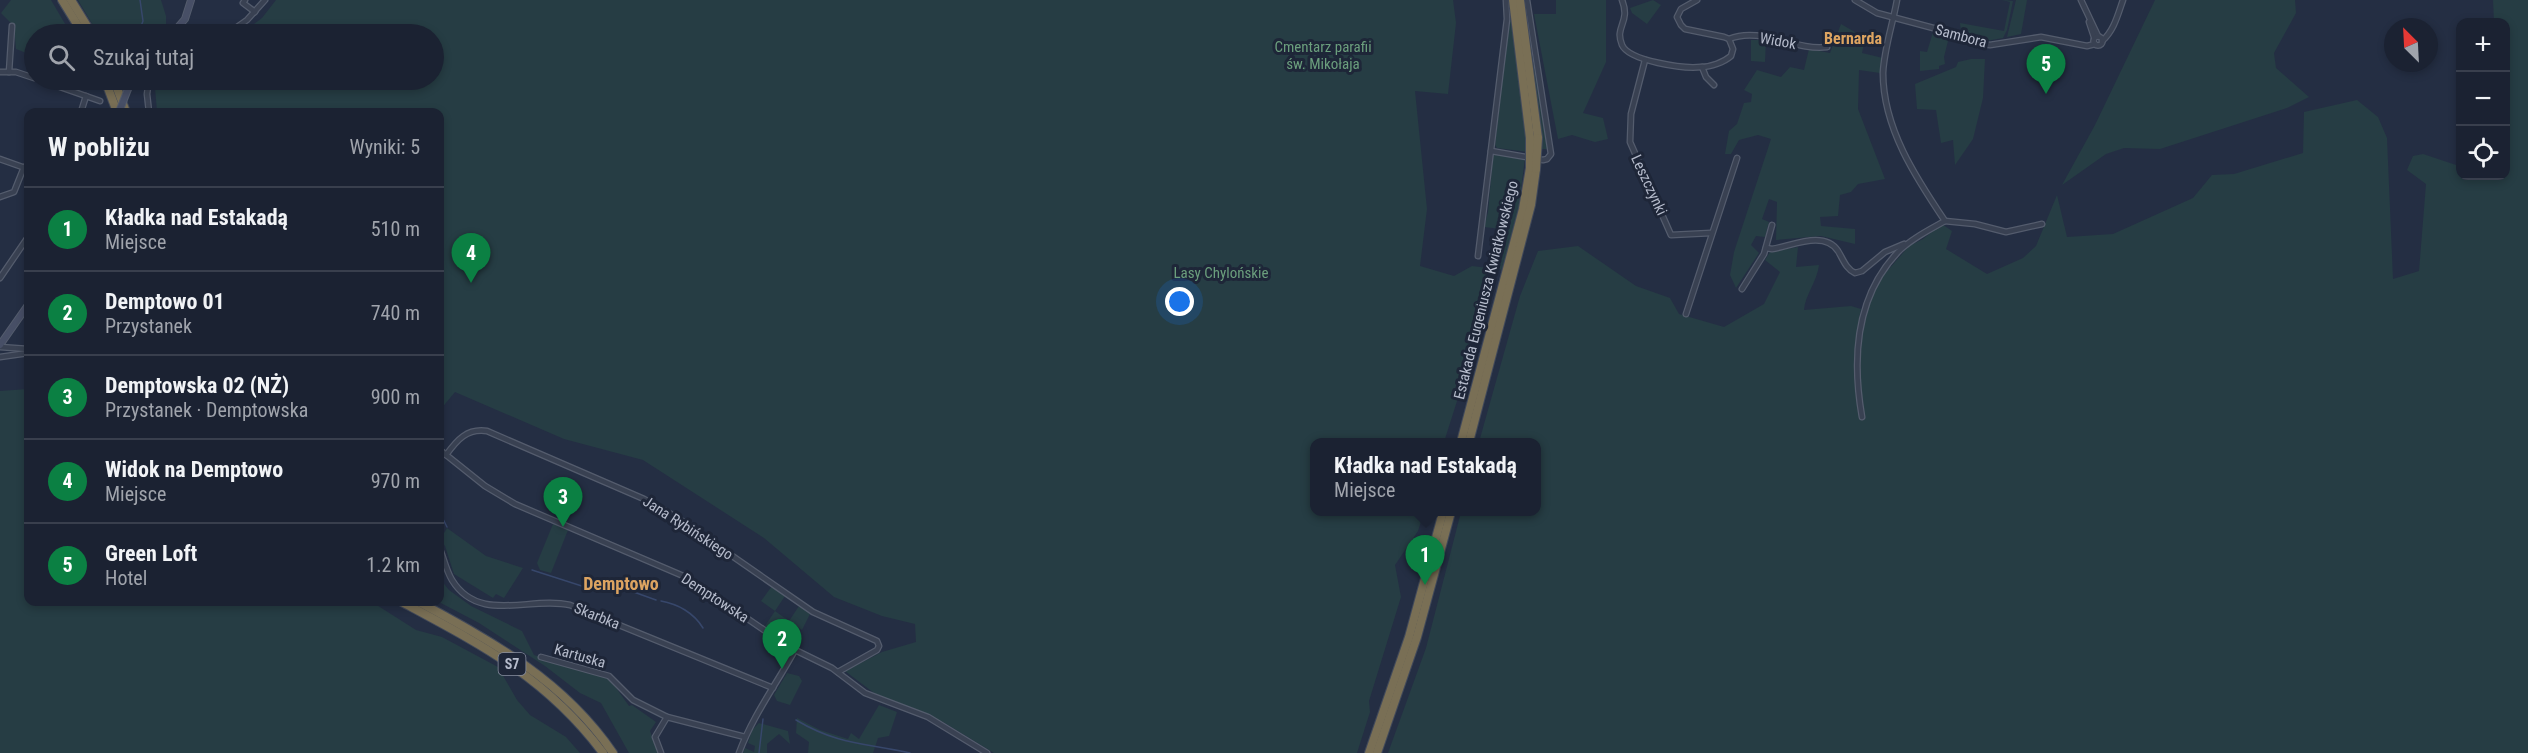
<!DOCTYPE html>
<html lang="pl">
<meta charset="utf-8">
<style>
body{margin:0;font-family:"Roboto Condensed",sans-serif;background:#282f3e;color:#f1f3f6}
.controls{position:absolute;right:18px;top:18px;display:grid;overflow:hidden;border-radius:12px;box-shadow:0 3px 9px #0003}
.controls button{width:54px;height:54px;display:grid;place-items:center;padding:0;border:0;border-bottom:2px solid #393f4d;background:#1b2232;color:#f1f3f6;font:30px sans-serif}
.compass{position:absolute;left:2384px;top:18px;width:54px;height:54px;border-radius:50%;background:#1b2232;box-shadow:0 3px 9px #0003;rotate:336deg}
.you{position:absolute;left:1180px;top:302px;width:21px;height:21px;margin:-15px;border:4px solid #fff;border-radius:50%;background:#1a73e8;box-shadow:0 0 0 9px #1a73e833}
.badge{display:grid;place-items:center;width:39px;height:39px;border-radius:50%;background:#0b8043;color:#fff;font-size:20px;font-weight:700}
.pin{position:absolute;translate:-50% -50px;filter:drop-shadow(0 2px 3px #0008)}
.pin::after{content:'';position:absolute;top:32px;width:21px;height:18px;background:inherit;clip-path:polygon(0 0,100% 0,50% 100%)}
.popup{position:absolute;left:1310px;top:438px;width:231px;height:78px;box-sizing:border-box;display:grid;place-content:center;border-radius:12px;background:#1b2232;filter:drop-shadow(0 2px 4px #0005);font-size:20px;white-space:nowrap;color:#a0a4ac}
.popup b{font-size:22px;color:#f1f3f6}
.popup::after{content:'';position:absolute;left:50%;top:100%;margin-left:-12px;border:12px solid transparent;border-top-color:#1b2232}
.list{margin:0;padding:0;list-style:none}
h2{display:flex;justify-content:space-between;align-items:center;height:78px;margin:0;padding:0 24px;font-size:26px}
h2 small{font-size:20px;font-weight:400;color:#a0a4ac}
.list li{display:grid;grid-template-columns:39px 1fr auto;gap:18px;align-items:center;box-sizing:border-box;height:84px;padding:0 24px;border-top:2px solid #393f4d}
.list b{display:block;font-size:22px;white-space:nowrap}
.list p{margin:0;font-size:20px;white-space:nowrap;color:#a0a4ac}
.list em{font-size:20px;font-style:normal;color:#a0a4ac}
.icon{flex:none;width:33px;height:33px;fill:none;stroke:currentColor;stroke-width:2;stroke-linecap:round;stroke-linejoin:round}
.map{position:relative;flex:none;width:2528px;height:753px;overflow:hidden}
.search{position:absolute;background:#1b2232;box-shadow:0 3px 9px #0003;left:24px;top:24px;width:420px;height:66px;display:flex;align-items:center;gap:15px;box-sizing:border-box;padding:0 21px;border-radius:33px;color:#a0a4ac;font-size:22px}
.panel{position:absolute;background:#1b2232;box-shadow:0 3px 9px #0003;left:24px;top:108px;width:420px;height:498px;border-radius:12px}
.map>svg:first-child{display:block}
.green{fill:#263d44}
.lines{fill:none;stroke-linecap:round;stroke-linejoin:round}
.stream{stroke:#37476b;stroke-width:1.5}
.street-casing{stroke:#545c6d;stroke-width:7}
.secondary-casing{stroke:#545c6d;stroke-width:8}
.highway-casing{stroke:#41495a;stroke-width:10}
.street{stroke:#394152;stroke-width:4.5}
.secondary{stroke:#474f66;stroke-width:6}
.highway{stroke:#796f55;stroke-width:8}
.secondary-bridge-casing{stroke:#545c6d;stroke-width:8;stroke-linecap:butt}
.highway-bridge-casing{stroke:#41495a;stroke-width:10;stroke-linecap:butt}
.secondary-bridge{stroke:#474f66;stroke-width:6}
.highway-bridge{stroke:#796f55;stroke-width:8}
.labels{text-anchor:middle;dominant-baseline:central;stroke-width:6;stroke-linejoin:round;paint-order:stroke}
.shield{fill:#1e2638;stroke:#888fa0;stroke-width:1.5}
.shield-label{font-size:14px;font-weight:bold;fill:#b6bccc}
.street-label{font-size:15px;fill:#b6bccc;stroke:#1e2638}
.park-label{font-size:15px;fill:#6b9f7d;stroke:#1e2638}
.neighbourhood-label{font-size:16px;font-weight:bold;fill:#dda461;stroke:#1e2638}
.quarter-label{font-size:18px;font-weight:bold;fill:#dda461;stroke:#1e2638}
</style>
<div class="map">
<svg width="2528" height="753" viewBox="0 0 2528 753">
<rect width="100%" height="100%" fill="#242e43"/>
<g class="green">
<path d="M 11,0 L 51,0 L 71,34 L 34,34 L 34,56 L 16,49 L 14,26 L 1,13 Z"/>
<path d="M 78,0 L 161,0 L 166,16 L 166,32 L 162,34 L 98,34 Z"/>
<path d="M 276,0 L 1453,0 L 1456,23 L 1448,94 L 1415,91 L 1427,209 L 1420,266 L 1454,276 L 1472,266 L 1488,268 L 1493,288 L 1444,442 L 1314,442 L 1314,512 L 1424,512 L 1418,531 L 1395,565 L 1401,597 L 1369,701 L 1370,712 L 1357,753 L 994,753 L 943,722 L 878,696 L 845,671 L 882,652 L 916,642 L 915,624 L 882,616 L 834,597 L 764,538 L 643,460 L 564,439 L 455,392 L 440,410 L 440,112 L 157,112 L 155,87 L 158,80 L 434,80 L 434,34 L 241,34 L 262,18 Z"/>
<path d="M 1524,0 L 1525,0 L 1548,149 L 1541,149 L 1539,113 Z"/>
<path d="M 1556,0 L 1606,0 L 1606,62 L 1583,113 L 1603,118 L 1608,139 L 1595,142 L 1572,135 L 1558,139 L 1534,14 L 1556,14 Z"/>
<path d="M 1653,0 L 1661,5 L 1647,24 L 1632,13 L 1630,8 Z"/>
<path d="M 2002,0 L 2013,1 L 2007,30 L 2003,38 L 1986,41 L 1967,33 L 1970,30 L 1965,32 L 1961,31 L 1960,23 L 2004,31 L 2010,2 Z"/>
<path d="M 2016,0 L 2027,0 L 2021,34 L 2007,37 Z"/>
<path d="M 2155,0 L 2295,0 L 2296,13 L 2274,53 L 2276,68 L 2309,97 L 2287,108 L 2160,149 L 2124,148 L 2106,154 L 2062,185 L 2095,125 Z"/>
<path d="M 2493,0 L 2528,0 L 2528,753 L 1388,753 L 1426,648 L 1461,512 L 1536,512 L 1536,442 L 1479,442 L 1520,296 L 1538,251 L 1578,246 L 1636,286 L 1670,298 L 1679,314 L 1724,327 L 1764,304 L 1780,272 L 1765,260 L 1770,252 L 1798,247 L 1796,267 L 1819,265 C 1817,282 1805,295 1804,310 L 1851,306 L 1861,309 L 1859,319 L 1864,320 L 1869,297 L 1881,278 L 1909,246 L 1923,239 L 1942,224 L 1952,231 L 1946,249 L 1987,274 L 2023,258 L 2036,246 L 2057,195 L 2067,237 L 2113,234 L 2193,198 L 2212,175 L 2234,174 L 2303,153 L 2304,112 L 2357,100 L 2378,117 L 2387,138 L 2393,279 L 2419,271 L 2426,184 L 2407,170 L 2413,156 L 2423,154 L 2459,166 L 2460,164 L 2460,176 L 2506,176 L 2506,22 L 2494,22 Z"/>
<path d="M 1509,21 L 1511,21 L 1526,120 L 1527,152 L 1497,148 L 1495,145 Z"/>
<path d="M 1841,24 L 1865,38 L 1862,53 L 1883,58 L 1880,73 L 1859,70 L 1858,109 L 1885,179 L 1858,184 L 1851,192 L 1840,195 L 1838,216 L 1820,217 L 1821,226 L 1855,229 L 1855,244 L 1821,236 L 1776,240 L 1777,202 L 1769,199 L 1762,219 L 1769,222 L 1765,237 L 1756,236 L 1751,245 L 1759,253 L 1736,288 L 1730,275 L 1734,252 L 1771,139 L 1758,135 L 1739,140 L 1731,154 L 1725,154 L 1729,131 L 1737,124 L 1744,103 L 1751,102 L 1752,94 L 1744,90 L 1757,70 L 1781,77 L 1790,67 L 1804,70 L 1809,49 L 1830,53 Z"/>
<path d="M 1933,32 L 1949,37 L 1944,57 L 1945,64 L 1939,66 L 1939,69 L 1920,71 L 1920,51 L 1927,52 Z"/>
<path d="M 1751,40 L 1766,40 L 1765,62 L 1751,61 Z"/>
<path d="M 1971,59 L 1985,59 L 1983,98 L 1973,139 L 1955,165 L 1953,140 L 1941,143 L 1936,110 L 1917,109 L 1915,84 L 1956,67 L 1958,62 Z"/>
<path d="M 1497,154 L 1525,158 L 1519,206 L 1502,270 L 1495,268 L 1501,229 L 1484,227 L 1488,212 L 1493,156 Z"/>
<path d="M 28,389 L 28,602 L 372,602 L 416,630 L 442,637 L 498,667 L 517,700 L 530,715 L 566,737 L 580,753 L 0,753 L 0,391 Z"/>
<path d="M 553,524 L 568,530 L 551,573 L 540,570 L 537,563 Z"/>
<path d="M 447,528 L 486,556 L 523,568 L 504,598 L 496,594 L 493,598 L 454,574 L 445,546 L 440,540 Z"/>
<path d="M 440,579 L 449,590 L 471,606 L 522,631 L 534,655 L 609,678 L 629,706 L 632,705 L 656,722 L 650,731 L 658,753 L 629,753 L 601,703 L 580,693 L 545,666 L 479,623 L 439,602 Z"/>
<path d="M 772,586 L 785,596 L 775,611 L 789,621 L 799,606 L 810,614 L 802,630 L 789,621 L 779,636 L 765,626 L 775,611 L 761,601 Z"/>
<path d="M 787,673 L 799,676 L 802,681 L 790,705 L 777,701 L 774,695 Z"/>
<path d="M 879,705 L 897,712 L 889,736 L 878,738 L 873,753 L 808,753 L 809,742 L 796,733 L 797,718 L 820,730 L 848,739 L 851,733 L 859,739 Z"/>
<path d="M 759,723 L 788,731 L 790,744 L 779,734 L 767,744 L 767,753 L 743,753 L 745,748 L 754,752 L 755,746 L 748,743 L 752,730 Z"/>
</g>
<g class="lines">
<g class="stream">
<path d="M 138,34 L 143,21 L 140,0"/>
<path d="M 440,513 L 447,527"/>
<path d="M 532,570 L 588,588 L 599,589 L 617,586 L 656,600"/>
<path d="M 661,601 C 678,604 694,613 703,628"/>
<path d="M 796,720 C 838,745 865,743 910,753"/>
<path d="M 759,753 L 763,719"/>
</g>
<g class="street-casing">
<g id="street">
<path d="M 245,0 L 243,3 L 255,12"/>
<path d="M 1622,0 C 1631,23 1614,26 1622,45 C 1629,61 1684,69 1701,67 C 1711,67 1724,62 1731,56 L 1733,49 L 1729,39 L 1724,37 L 1685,29 L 1681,25 L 1677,17 L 1681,9 L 1697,0"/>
<path d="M 1855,0 L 1877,13 L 1952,33 L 1980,44 L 1990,45 L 2041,37 L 2087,46 L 2095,44"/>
<path d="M 2081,0 L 2098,36"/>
<path d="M 2089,22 L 2094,37"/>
<path d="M 227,34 L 247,20 L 265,0"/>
<circle cx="2098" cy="41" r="4.5"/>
<path d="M 1729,39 C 1761,26 1794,51 1827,47"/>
<path d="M 2102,41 C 2114,31 2118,14 2123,0"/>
<path d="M 1645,60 L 1631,114 L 1630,142 L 1671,235 L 1711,233"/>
<path d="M 1702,67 L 1706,77 L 1714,85"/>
<path d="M 0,72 L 16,72 L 34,78"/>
<path d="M 9,72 L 12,26"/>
<path d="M 40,80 L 100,101"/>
<path d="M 149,80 L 147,94 L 149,112"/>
<path d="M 81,112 L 86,96"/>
<path d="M 1491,151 L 1543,160 L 1547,159 L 1551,154 L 1527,0"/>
<path d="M 0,159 L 28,169"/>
<path d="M 0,197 L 14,192 L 24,167"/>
<path d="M 1945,221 L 1975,224 L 2006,232 L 2042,224"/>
<path d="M 1766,248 L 1772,249 C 1792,246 1824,230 1838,251 C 1843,259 1846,269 1855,273 L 1862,271 L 1885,252 L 1904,244"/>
<path d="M 1478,256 L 1507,19 L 1506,0"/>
<path d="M 0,278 L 28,237"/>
<path d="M 1742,289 L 1764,254 L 1772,225"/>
<path d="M 1686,314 L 1737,158"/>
<path d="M 0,347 L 28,349"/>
<path d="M 0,357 L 28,353"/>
<path d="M 1862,417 C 1852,359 1855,297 1898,252 C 1911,239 1929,230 1945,221 C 1916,178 1883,128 1883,73 C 1884,49 1893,23 1897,0"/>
<path d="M 440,450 L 485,486 L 515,504 L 688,578 L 789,647 L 832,668 L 865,693 L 928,717 L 987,753"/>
<path d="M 446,455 C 457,440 467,428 487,431 L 644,499 L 676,517 L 813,612 L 877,641 L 879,646 L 877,650 L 838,672"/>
<path d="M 440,549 C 444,559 446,570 452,580 C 479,624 530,596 570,605 L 773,688"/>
<path d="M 541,657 L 609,676 L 633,700 L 667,717 L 745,737"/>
<path d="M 661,753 L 655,737 L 667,717"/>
<path d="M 739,753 C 753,715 776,685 795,650"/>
</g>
</g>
<g class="secondary-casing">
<g id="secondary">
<path d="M 172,34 L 185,19 L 191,0"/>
<path d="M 0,345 L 28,305"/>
</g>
</g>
<g class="highway-casing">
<g id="highway">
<path d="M 62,0 L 83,34"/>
<path d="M 71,0 L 92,34"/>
<path d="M 1513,0 L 1530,138"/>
<path d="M 1520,0 L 1538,138"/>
<path d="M 105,80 L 117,112"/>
<path d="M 114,80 L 126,112"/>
<path d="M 1461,442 L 1523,209 L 1530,168"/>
<path d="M 1469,442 L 1531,205 L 1536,169"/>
<path d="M 402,602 C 482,645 547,678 603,753"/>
<path d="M 419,602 C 493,642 564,681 613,753"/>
<path d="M 1369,753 L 1409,637 L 1443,512"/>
<path d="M 1377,753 L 1417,637 L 1451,512"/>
</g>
</g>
<use href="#street" class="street"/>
<use href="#secondary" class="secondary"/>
<use href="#highway" class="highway"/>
<g class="secondary-bridge-casing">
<path id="secondary-bridge" d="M 119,112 L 130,84"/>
</g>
<g class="highway-bridge-casing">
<g id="highway-bridge">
<path d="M 1530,168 L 1530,138"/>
<path d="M 1536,169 L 1538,138"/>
</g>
</g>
<use href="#secondary-bridge" class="secondary-bridge"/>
<use href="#highway-bridge" class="highway-bridge"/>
</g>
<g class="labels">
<rect class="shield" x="498.5" y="653" width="27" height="22" rx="4.5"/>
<g class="shield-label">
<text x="512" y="664">S7</text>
</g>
<g class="street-label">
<text transform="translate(1961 36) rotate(15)">Sambora</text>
<text transform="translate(1778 41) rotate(10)">Widok</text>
<text transform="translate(1649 185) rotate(65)">Leszczynki</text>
<text transform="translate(1486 290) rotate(-76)">Estakada Eugeniusza Kwiatkowskiego</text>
<text transform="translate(688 528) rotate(33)">Jana Rybińskiego</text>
<text transform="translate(715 598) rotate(33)">Demptowska</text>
<text transform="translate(597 616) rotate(22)">Skarbka</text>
<text transform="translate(580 656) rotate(16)">Kartuska</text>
</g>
<g class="park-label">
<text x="1323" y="47">Cmentarz parafii<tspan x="1323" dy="17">św. Mikołaja</tspan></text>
<text x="1221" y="273">Lasy Chylońskie</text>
</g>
<g class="neighbourhood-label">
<text x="1853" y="38">Bernarda</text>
</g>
<g class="quarter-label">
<text x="621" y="583">Demptowo</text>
</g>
</g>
</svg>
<div class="controls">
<button>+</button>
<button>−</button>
<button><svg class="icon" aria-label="locate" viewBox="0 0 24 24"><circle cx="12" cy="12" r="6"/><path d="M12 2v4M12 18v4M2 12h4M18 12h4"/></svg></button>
</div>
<svg class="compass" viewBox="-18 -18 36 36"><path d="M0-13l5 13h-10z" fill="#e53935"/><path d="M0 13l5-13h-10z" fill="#a0a4ac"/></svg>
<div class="you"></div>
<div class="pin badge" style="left:1425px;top:585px">1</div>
<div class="popup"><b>Kładka nad Estakadą</b>Miejsce</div>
<div class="pin badge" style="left:782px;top:669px">2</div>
<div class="pin badge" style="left:563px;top:527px">3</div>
<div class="pin badge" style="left:471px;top:283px">4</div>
<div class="pin badge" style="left:2046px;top:94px">5</div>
<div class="search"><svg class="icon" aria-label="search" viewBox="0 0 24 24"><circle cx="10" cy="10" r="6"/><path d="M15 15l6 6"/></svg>Szukaj tutaj</div>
<section class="panel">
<h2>W pobliżu<small>Wyniki: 5</small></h2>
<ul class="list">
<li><span class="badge">1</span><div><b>Kładka nad Estakadą</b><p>Miejsce</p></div><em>510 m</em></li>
<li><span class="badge">2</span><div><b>Demptowo 01</b><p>Przystanek</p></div><em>740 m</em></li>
<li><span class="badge">3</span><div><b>Demptowska 02 (NŻ)</b><p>Przystanek · Demptowska</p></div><em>900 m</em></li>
<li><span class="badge">4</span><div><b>Widok na Demptowo</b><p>Miejsce</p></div><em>970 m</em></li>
<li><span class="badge">5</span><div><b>Green Loft</b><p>Hotel</p></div><em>1.2 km</em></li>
</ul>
</section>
</div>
